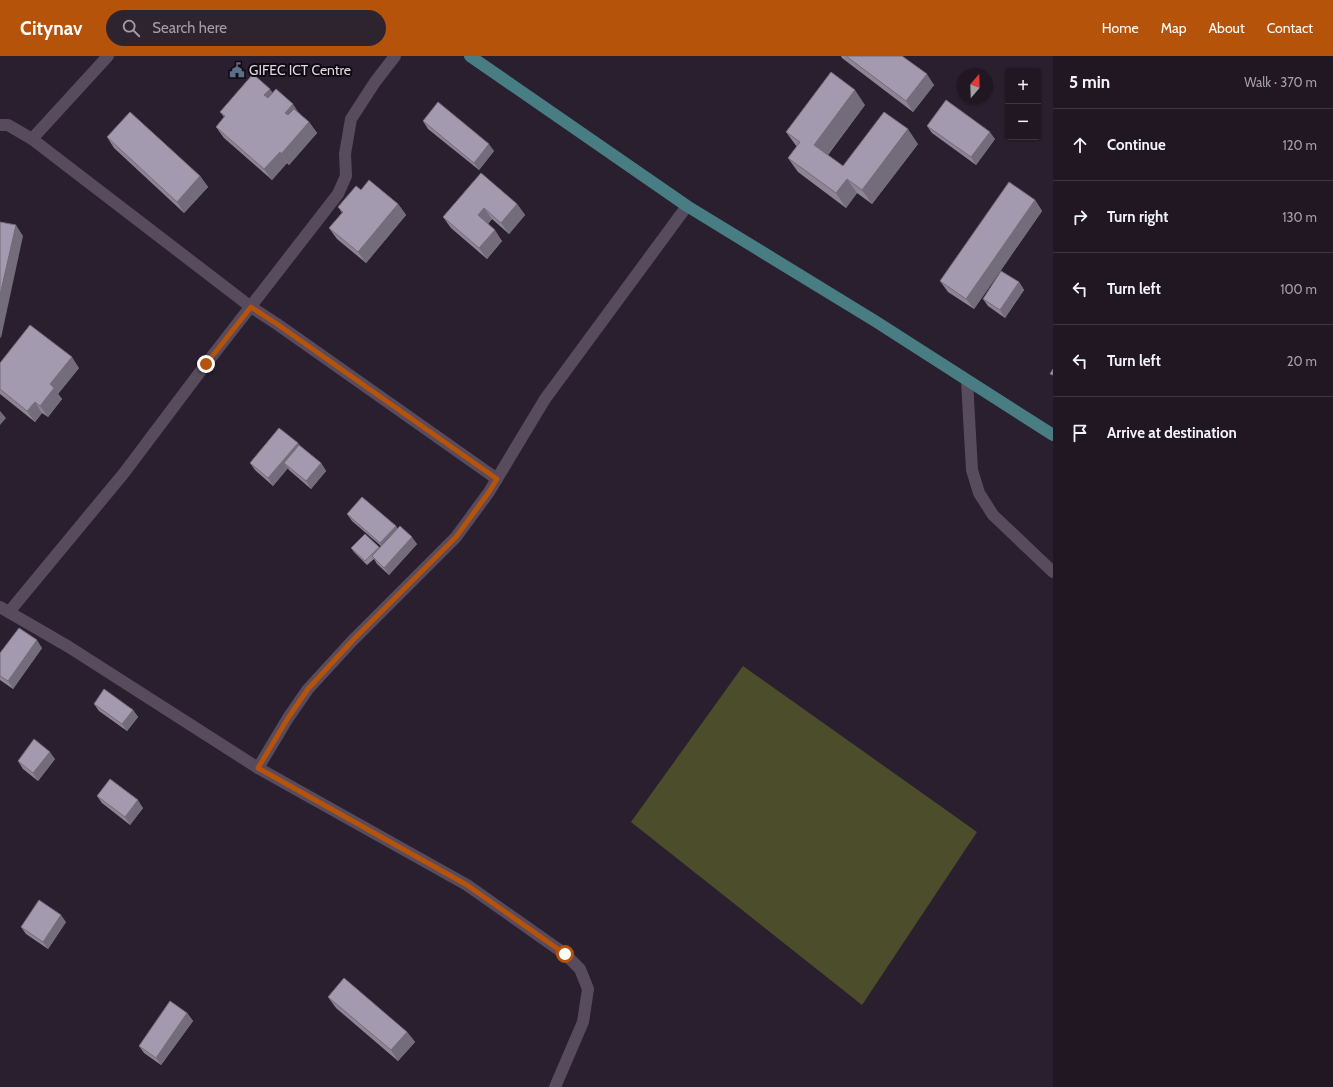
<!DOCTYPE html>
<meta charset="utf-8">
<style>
body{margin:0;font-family:Cabin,sans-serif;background:#2d242f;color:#f1f3f6}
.controls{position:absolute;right:12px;top:12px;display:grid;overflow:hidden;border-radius:4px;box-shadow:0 1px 3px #0004}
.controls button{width:36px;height:36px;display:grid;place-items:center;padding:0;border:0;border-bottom:1px solid #3d3640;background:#201722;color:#f1f3f6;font:20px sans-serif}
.compass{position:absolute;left:957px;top:12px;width:36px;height:36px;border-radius:50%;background:#201722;box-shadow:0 1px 3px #0004;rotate:19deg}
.stop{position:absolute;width:12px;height:12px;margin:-9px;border:3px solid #b45309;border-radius:50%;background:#fff}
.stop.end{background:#b45309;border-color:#fff;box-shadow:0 1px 4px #0008}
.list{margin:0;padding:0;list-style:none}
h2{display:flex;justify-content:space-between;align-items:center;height:52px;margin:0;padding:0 16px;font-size:17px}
h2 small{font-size:13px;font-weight:400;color:#a29fa5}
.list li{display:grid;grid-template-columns:26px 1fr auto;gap:12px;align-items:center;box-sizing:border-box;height:72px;padding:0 16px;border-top:1px solid #3d3640}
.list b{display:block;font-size:15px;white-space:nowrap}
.list em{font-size:13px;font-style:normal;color:#a29fa5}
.icon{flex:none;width:22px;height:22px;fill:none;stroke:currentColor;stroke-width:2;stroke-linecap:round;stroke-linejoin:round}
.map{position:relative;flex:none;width:1053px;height:1031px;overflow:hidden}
header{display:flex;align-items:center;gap:24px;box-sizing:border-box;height:56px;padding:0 20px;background:#b45309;color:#fff}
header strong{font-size:19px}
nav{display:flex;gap:22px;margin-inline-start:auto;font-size:14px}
.search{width:280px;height:36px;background:#2d242f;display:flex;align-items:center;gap:10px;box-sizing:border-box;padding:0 14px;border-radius:22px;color:#a29fa5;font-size:15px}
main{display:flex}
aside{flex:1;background:#201722}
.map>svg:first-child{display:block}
.green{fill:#4c4d2b}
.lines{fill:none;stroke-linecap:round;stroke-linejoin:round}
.street{stroke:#584b5d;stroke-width:12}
.primary{stroke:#487e83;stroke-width:12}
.wall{fill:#8d8496}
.shaded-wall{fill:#736c7a}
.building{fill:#a49aaf;stroke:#736c7a}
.route{stroke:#b45309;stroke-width:5}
.labels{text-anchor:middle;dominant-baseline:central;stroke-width:4;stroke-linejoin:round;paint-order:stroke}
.poi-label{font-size:14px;fill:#dfd7e2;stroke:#100b12;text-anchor:start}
</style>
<header>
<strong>Citynav</strong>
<div class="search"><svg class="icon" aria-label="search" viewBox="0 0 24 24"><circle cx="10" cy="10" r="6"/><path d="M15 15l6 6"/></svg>Search here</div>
<nav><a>Home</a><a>Map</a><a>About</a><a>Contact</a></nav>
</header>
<main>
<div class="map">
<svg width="1053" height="1031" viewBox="0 0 1053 1031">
<rect width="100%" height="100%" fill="#2a1f2e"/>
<path class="green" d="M 743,610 L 977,776 L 862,949 L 631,766 Z"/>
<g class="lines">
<g class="street">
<path d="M 0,69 L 8,69 L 32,83 L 251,251 L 277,268 L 497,423"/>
<path d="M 32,83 L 108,0"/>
<path d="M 967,325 L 972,414 L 979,437 L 993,459 L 1053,516"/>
<path d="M 0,551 L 69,591 L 258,712 L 467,829 L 565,898 L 580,913 L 588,933 L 583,966 L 555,1031"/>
<path d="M 9,556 L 124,417 L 206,308 L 338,138 L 346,120 L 345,98 L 351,63 L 375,26 L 395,0"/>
<path d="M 258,712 L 288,662 L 308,633 L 353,584 L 456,481 L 489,436 L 545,343 L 687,150"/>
</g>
<path class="primary" d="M 470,0 L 687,150 L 875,265 L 1053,379"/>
</g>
<g class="wall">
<path d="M 841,0 L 902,0 L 934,29 L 913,56 L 842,2 Z"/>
<path d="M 273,37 L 299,57 L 309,66 L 317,77 L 289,109 L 287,107 L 272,124 L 224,82 L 216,71 L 224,61 L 220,56 Z"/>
<path d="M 865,49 L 828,99 L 843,110 L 918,88 L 872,148 L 857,137 L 846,152 L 798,116 L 788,102 L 797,91 L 786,76 Z"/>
<path d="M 423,65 L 494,95 L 479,114 L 428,73 Z"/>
<path d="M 927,70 L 995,83 L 976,109 L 932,77 Z"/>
<path d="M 107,81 L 200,120 L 208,131 L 184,157 L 114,92 Z"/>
<path d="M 481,117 L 517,148 L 525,159 L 509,178 L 492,163 L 488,168 L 502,185 L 487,203 L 451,172 L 443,161 Z"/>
<path d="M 361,134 L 398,148 L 406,159 L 366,207 L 337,183 L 329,172 L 342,157 L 338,151 Z"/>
<path d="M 1035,144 L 1042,155 L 974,253 L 948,236 L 940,225 Z"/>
<path d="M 1019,226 L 1024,234 L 1005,262 L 988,250 L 983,243 Z"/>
<path d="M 0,307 L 79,312 L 58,338 L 62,343 L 48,361 L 42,357 L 35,366 L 0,338 Z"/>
<path d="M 298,387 L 300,390 L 321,407 L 326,415 L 311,433 L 289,414 L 288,412 L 273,430 L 255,414 L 250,407 Z"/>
<path d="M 347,458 L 396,470 L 397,473 L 417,488 L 389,519 L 377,508 L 374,503 L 367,509 L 354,496 L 351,492 L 379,491 L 380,492 L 381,490 L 352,465 Z"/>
<path d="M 42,592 L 13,633 L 0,624 L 0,597 Z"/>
<path d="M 94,648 L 133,654 L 138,661 L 127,675 L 99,655 Z"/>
<path d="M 55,703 L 38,725 L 23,713 L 18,705 Z"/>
<path d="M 97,740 L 143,752 L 130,769 L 102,747 Z"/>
<path d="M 66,866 L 48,893 L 26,878 L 21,871 Z"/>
<path d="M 328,941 L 407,976 L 415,986 L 398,1005 L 336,952 Z"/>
<path d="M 187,957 L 193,965 L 161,1009 L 144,997 L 139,990 Z"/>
</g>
<g class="shaded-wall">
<path d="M 927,18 L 934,29 L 913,56 L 906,45 Z"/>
<path d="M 270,33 L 278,44 L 272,50 L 264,39 Z"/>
<path d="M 855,34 L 865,49 L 824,103 L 814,89 Z"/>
<path d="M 293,48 L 300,59 L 293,68 L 285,57 Z"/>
<path d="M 309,66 L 317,77 L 289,109 L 281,98 Z"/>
<path d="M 908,73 L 918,88 L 872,148 L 862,134 Z"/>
<path d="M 990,76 L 995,83 L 976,109 L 971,101 Z"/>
<path d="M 489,88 L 494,95 L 479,114 L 474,107 Z"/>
<path d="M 280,96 L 287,107 L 272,124 L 264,113 Z"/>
<path d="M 200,120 L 208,131 L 184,157 L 177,146 Z"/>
<path d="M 847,123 L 857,137 L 846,152 L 836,137 Z"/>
<path d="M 1035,144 L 1042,155 L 974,253 L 966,243 Z"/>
<path d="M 398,148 L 406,159 L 366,207 L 358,196 Z"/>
<path d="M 517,148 L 525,159 L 509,178 L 501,167 Z"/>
<path d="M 484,152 L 492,163 L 486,170 L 478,159 Z"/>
<path d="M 16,169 L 23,180 L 1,282 L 0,281 L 0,239 Z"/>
<path d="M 495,174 L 502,185 L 487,203 L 479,192 Z"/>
<path d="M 1019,226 L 1024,234 L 1005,262 L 1000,254 Z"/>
<path d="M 72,301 L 79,312 L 58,338 L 62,343 L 48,361 L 40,350 L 50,328 Z"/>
<path d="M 35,346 L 42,357 L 35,366 L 27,355 Z"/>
<path d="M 0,355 L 6,362 L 0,369 Z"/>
<path d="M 298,387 L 303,394 L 284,407 L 288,412 L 273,430 L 268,422 Z"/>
<path d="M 321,407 L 326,415 L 311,433 L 306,425 Z"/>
<path d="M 396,470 L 401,478 L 385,494 L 380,487 Z"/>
<path d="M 412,481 L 417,488 L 389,519 L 384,512 Z"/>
<path d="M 37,584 L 42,592 L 13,633 L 8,625 Z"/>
<path d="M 133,654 L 138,661 L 127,675 L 122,668 Z"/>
<path d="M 50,696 L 55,703 L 38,725 L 33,717 Z"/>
<path d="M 138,744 L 143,752 L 130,769 L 125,761 Z"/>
<path d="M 61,859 L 66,866 L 48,893 L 43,886 Z"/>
<path d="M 187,957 L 193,965 L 161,1009 L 156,1002 Z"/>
<path d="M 407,976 L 415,986 L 398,1005 L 391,994 Z"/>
</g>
<g class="building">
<path d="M 846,0 L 902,0 L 927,18 L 906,45 Z"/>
<path d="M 831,16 L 855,34 L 814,89 L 843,110 L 884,56 L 908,73 L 862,134 L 847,123 L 836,137 L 788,102 L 800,86 L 786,76 Z"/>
<path d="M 253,18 L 270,33 L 264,39 L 268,42 L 276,33 L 293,48 L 285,57 L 288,59 L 294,53 L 309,66 L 281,98 L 280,96 L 264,113 L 216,71 L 225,60 L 220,56 Z"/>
<path d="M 946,44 L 990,76 L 971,101 L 927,70 Z"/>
<path d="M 438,46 L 489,88 L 474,107 L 423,65 Z"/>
<path d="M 130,56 L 200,120 L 177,146 L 107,81 Z"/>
<path d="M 481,117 L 517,148 L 501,167 L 484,152 L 478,159 L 495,174 L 479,192 L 443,161 Z"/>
<path d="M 369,124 L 398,148 L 358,196 L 329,172 L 343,156 L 338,151 L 356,130 L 361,134 Z"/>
<path d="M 1009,126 L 1035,144 L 966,243 L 940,225 Z"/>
<path d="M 0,166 L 16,169 L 0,239 Z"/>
<path d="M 1001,215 L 1019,226 L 1000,254 L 983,243 Z"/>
<path d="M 30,269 L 72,301 L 50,328 L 54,332 L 40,350 L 35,346 L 27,355 L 0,333 L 0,307 Z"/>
<path d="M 1053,313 L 1053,319 L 1050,318 Z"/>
<path d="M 279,372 L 298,387 L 268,422 L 250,407 Z"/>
<path d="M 299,389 L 321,407 L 306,425 L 284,407 Z"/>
<path d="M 362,441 L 396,470 L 380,487 L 347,458 Z"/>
<path d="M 400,470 L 412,481 L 384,512 L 372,500 Z"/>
<path d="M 365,478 L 379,491 L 365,505 L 351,492 Z"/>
<path d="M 19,572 L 37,584 L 8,625 L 0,620 L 0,597 Z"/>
<path d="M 104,633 L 133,654 L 122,668 L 94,648 Z"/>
<path d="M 34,683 L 50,696 L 33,717 L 18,705 Z"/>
<path d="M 110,723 L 138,744 L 125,761 L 97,740 Z"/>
<path d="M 39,844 L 61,859 L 43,886 L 21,871 Z"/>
<path d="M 344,922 L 407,976 L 391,994 L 328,941 Z"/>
<path d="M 170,945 L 187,957 L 156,1002 L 139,990 Z"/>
</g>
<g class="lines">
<path class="route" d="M 206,308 L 251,251 L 277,268 L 497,423 L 489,436 L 456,481 L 353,584 L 308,633 L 288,662 L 258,712 L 467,829 L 565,898"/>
</g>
<defs>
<g id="civic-bare" transform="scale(1.2)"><path d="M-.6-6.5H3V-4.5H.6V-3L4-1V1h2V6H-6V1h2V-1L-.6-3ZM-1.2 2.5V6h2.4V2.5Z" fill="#5c6f8a" stroke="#100b12" stroke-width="2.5" paint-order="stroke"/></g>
</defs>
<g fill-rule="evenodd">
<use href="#civic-bare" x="237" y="14"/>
</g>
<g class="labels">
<g class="poi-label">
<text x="249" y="14">GIFEC ICT Centre</text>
</g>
</g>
</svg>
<div class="controls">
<button>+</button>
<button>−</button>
</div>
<svg class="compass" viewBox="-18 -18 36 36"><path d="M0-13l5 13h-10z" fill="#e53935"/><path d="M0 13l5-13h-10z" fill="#a29fa5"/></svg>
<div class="stop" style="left:565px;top:898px"></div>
<div class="stop end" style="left:206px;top:308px"></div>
</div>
<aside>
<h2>5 min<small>Walk · 370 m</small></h2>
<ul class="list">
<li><svg class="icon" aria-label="ahead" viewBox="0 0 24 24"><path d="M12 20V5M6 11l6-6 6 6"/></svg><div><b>Continue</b></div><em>120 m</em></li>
<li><svg class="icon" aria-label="right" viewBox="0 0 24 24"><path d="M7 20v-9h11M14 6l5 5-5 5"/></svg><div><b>Turn right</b></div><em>130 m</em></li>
<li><svg class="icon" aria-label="left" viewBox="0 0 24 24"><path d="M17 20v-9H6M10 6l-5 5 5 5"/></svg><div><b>Turn left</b></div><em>100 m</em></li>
<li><svg class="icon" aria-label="left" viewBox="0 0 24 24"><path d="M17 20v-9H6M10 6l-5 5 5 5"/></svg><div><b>Turn left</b></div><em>20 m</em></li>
<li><svg class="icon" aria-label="arrive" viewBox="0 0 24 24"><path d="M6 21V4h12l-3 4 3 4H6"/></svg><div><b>Arrive at destination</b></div></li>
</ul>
</aside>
</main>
